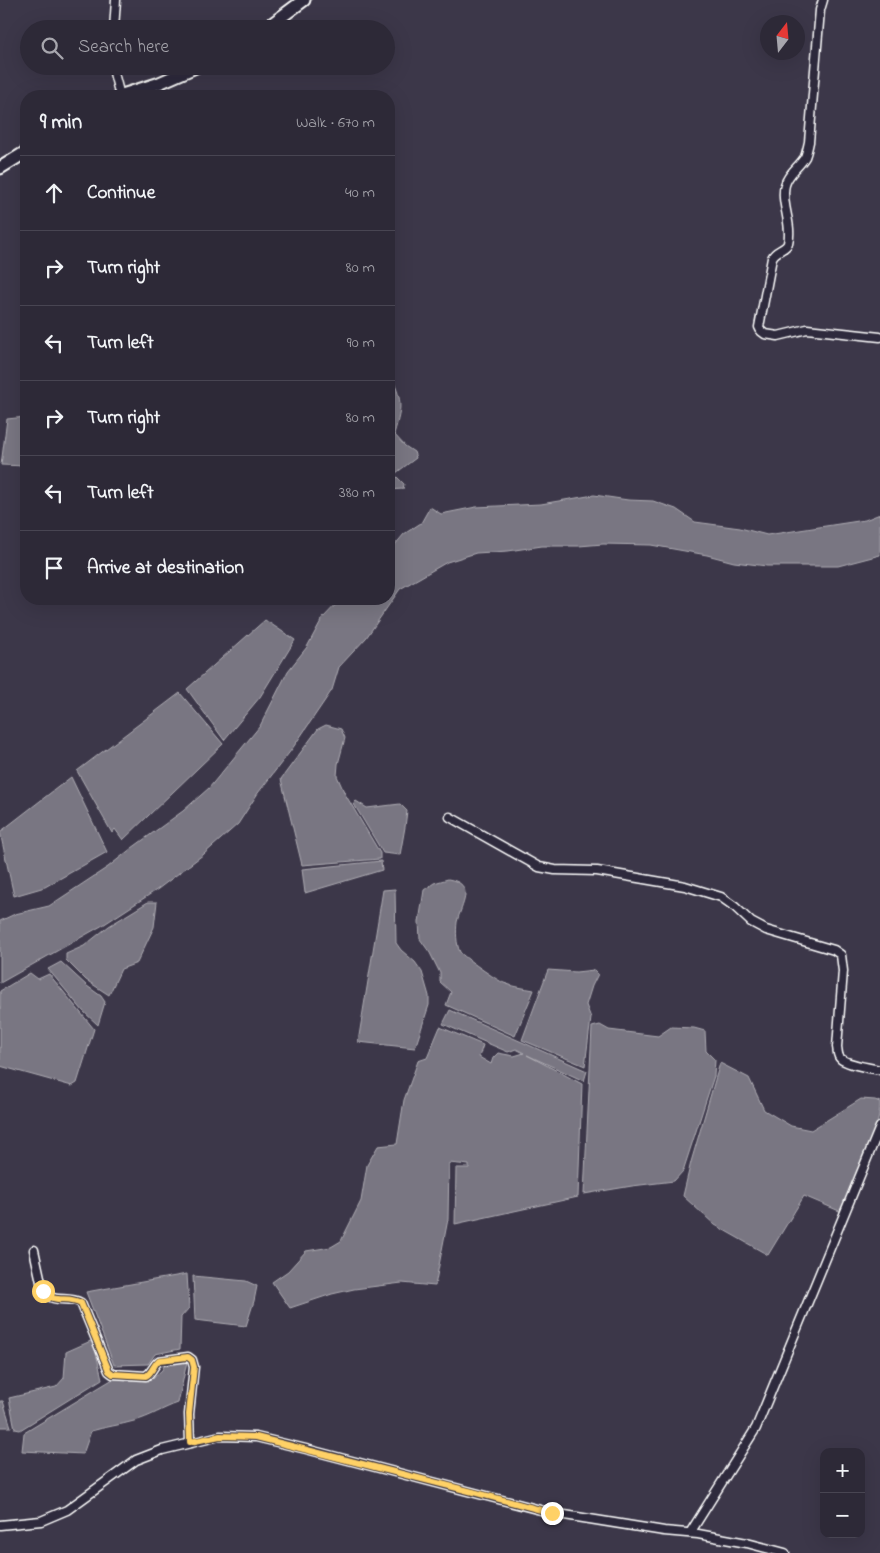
<!DOCTYPE html>
<meta charset="utf-8">
<style>
:root{--surface:#2d2937;--page:#393542;--text:#f1f3f6;--muted:#a7a6ad;--line:#484552}
body{margin:0;font-family:"Indie Flower",sans-serif;background:var(--page);color:var(--text)}
.controls{position:absolute;right:15px;bottom:15px;display:grid;overflow:hidden;border-radius:10px;box-shadow:0 5px 20px #0002}
.controls button{width:45px;height:45px;display:grid;place-items:center;padding:0;border:0;border-bottom:1px solid var(--line);background:var(--surface);color:var(--text);font:25px sans-serif}
.compass{position:absolute;left:760px;top:15px;width:45px;height:45px;border-radius:50%;background:var(--surface);box-shadow:0 5px 20px #0002;rotate:16deg}
.stop{position:absolute;width:15px;height:15px;margin:-11px;border:4px solid #ffd166;border-radius:50%;background:#fff}
.stop.end{background:#ffd166;border-color:#fff;box-shadow:0 1px 5px #0008}
.list{margin:0;padding:0;list-style:none}
h2{display:flex;justify-content:space-between;align-items:center;height:65px;margin:0;padding:0 20px;font-size:21px}
h2 small{font-size:16px;font-weight:400;color:var(--muted)}
.list li{display:grid;grid-template-columns:32px 1fr auto;gap:15px;align-items:center;box-sizing:border-box;height:75px;padding:0 20px;border-top:1px solid var(--line)}
.list b{display:block;font-size:19px;white-space:nowrap}
.list em{font-size:16px;font-style:normal;color:var(--muted)}
.icon{flex:none;width:28px;height:28px;fill:none;stroke:currentColor;stroke-width:2;stroke-linecap:round;stroke-linejoin:round}
.map{position:relative;flex:none;width:880px;height:1553px;overflow:hidden}
.search{position:absolute;background:var(--surface);box-shadow:0 5px 20px #0002;left:20px;top:20px;width:375px;height:55px;display:flex;align-items:center;gap:12px;box-sizing:border-box;padding:0 18px;border-radius:28px;color:var(--muted);font-size:19px}
.panel{position:absolute;background:var(--surface);box-shadow:0 5px 20px #0002;left:20px;top:90px;width:375px;height:515px;border-radius:20px}
.map>svg:first-child{display:block}
</style>
<div class="map">
<svg width="880" height="1553" viewBox="0 0 880 1553">
<rect width="100%" height="100%" fill="#3c3749"/>
<filter id="ink" filterUnits="userSpaceOnUse"><feTurbulence type="fractalNoise" baseFrequency=".02" numOctaves="2"/><feDisplacementMap in="SourceGraphic" scale="10" xChannelSelector="R" yChannelSelector="G"/><feConvolveMatrix kernelMatrix="1 2 1 2 8 2 1 2 1" color-interpolation-filters="sRGB"/></filter>
<g filter="url(#ink)">
<path fill="#797682" stroke="#afadb4" d="M390,373C402,401 403,404 394,434L405,446L414,452L416,458L396,473L389,468Z
M26,417V466L1,465L7,419Z
M389,472L397,477L404,484L403,489L389,490Z
M594,495L628,500L653,501L676,509L695,522L740,528L767,535L865,520L880,514V555L838,566H767L734,562L707,555L651,545L603,544L579,546H542L508,551L476,553L447,562L400,589L366,638L339,667L332,690L292,749L258,793L238,824L204,854L158,889L103,925L0,983V921L15,914L49,906L108,867L132,848L183,811L209,788L260,726L288,671L307,647L322,619L341,599H389V552L404,534L421,523L430,507L441,514L476,507L541,504Z
M265,620L295,640L260,697L224,740L187,689Z
M180,693L223,744L123,840L115,829L112,833L77,771Z
M326,725L341,729L345,738L338,764L337,776L345,794L380,853V859L302,865L281,779L318,729Z
M71,777L107,852L45,887L14,896L0,832Z
M356,801L367,808L400,804L407,811L405,827L400,855L383,853L355,806L354,803Z
M381,861L382,870L305,893L302,869Z
M448,879C477,884 461,905 457,922C456,931 456,944 460,952C462,956 498,981 504,983C514,987 524,988 534,990L515,1036L446,1005L451,992L440,982V973L430,953L420,939L419,922L424,890L434,883Z
M395,889L396,943L401,950L415,962L422,972L429,996V1005L415,1048L358,1042L383,890Z
M148,902H157L154,927L137,963L121,969L109,995L86,980L66,960V954L84,946L109,926Z
M61,962L87,986L101,996L105,1002L98,1025L83,1011L48,969Z
M548,970L576,972L594,970L598,974L592,986L586,1005L591,1018L585,1066L522,1040Z
M30,973L38,979L49,974L94,1029L77,1083L72,1086L0,1066V991Z
M450,1010L587,1071L584,1081L527,1055L582,1084L578,1197L455,1224L456,1168H469V1165L449,1163L448,1219L435,1286L402,1283L354,1289L332,1294L290,1308L272,1282L288,1271L306,1251L331,1247L341,1241L361,1201L367,1165L378,1146L397,1144L404,1100L418,1061L427,1058L440,1027L483,1045L479,1057L491,1064L493,1058L498,1053L514,1056L524,1053L516,1049L508,1052L443,1024Z
M600,1025L609,1030L658,1036L671,1027L694,1028L705,1031L706,1051L715,1060L714,1076L683,1171L674,1181L632,1186L584,1194L592,1027Z
M720,1063L749,1078L764,1110L791,1126L811,1130L861,1099L875,1100L880,1102C880,1135 857,1183 844,1213L804,1196L768,1255L715,1225L683,1196L691,1162Z
M187,1274L189,1308L181,1317L180,1349L155,1354L148,1364L114,1365L86,1292Z
M193,1276L246,1281L257,1286L254,1301L246,1326L195,1320Z
M93,1340L102,1379L20,1430L15,1429L9,1398L56,1387L64,1378L66,1352Z
M188,1357L178,1403C163,1408 150,1417 134,1421C120,1425 105,1427 91,1431L83,1454L22,1451L24,1433L113,1379L153,1378L162,1370L168,1359Z
M0,1401H3L11,1427H0Z"/>
<g fill="none" stroke-linecap="round" stroke-linejoin="round">
<defs>
<path id="street" d="M823,0L820,10L809,142C808,146 807,152 805,157C799,167 788,173 785,185C780,202 793,224 788,243C786,250 775,250 772,258L759,327L761,331L765,334L778,336L807,329L880,337
M114,29L116,0
M114,66V73L120,96
M450,817L539,867L555,870L597,871L685,886L721,897L735,907L751,922L766,930L834,950L841,955L843,971L837,1047C838,1051 837,1056 841,1059C849,1065 870,1068 880,1070
M34,1250L43,1291C55,1305 67,1295 81,1303L109,1371L113,1374L146,1376C153,1372 153,1365 159,1361L188,1357L192,1360L194,1367L189,1414L190,1442
M0,1525L41,1521L67,1510L136,1460L162,1450L220,1436L256,1437L306,1449L552,1513L664,1531L698,1534L747,1543L785,1553
M690,1533L756,1428L880,1127"/>
<path id="secondary" d="M265,29L304,0
M119,96L157,84L198,66
M0,168L26,152"/>
</defs>
<use href="#street" stroke="#fff" stroke-width="11"/>
<use href="#secondary" stroke="#fff" stroke-width="15"/>
<use href="#street" stroke="#2f2a3d" stroke-width="8"/>
<use href="#secondary" stroke="#2f2a3d" stroke-width="11"/>
</g>
</g>
<g fill="none" stroke-linecap="round" stroke-linejoin="round" filter="url(#ink)">
<path stroke="#ffd166" stroke-width="6" d="M43,1291C55,1305 67,1295 81,1303L109,1371L113,1374L146,1376C153,1372 153,1365 159,1360L188,1357L192,1360L194,1367L189,1414L190,1442L220,1436L256,1437L473,1492L552,1513"/>
</g>
</svg>
<div class="controls">
<button>+</button>
<button>−</button>
</div>
<svg class="compass" viewBox="-18 -18 36 36"><path d="M0-13l5 13h-10z" fill="#e53935"/><path d="M0 13l5-13h-10z" fill="#a7a6ad"/></svg>
<div class="stop" style="left:43px;top:1291px"></div>
<div class="stop end" style="left:552px;top:1513px"></div>
<div class="search"><svg class="icon" aria-label="search" viewBox="0 0 24 24"><circle cx="10" cy="10" r="6"/><path d="M15 15l6 6"/></svg>Search here</div>
<section class="panel">
<h2>9 min<small>Walk · 670 m</small></h2>
<ul class="list">
<li><svg class="icon" aria-label="ahead" viewBox="0 0 24 24"><path d="M12 20V5M6 11l6-6 6 6"/></svg><div><b>Continue</b></div><em>40 m</em></li>
<li><svg class="icon" aria-label="right" viewBox="0 0 24 24"><path d="M7 20v-9h11M14 6l5 5-5 5"/></svg><div><b>Turn right</b></div><em>80 m</em></li>
<li><svg class="icon" aria-label="left" viewBox="0 0 24 24"><path d="M17 20v-9H6M10 6l-5 5 5 5"/></svg><div><b>Turn left</b></div><em>90 m</em></li>
<li><svg class="icon" aria-label="right" viewBox="0 0 24 24"><path d="M7 20v-9h11M14 6l5 5-5 5"/></svg><div><b>Turn right</b></div><em>80 m</em></li>
<li><svg class="icon" aria-label="left" viewBox="0 0 24 24"><path d="M17 20v-9H6M10 6l-5 5 5 5"/></svg><div><b>Turn left</b></div><em>380 m</em></li>
<li><svg class="icon" aria-label="arrive" viewBox="0 0 24 24"><path d="M6 21V4h12l-3 4 3 4H6"/></svg><div><b>Arrive at destination</b></div></li>
</ul>
</section>
</div>
